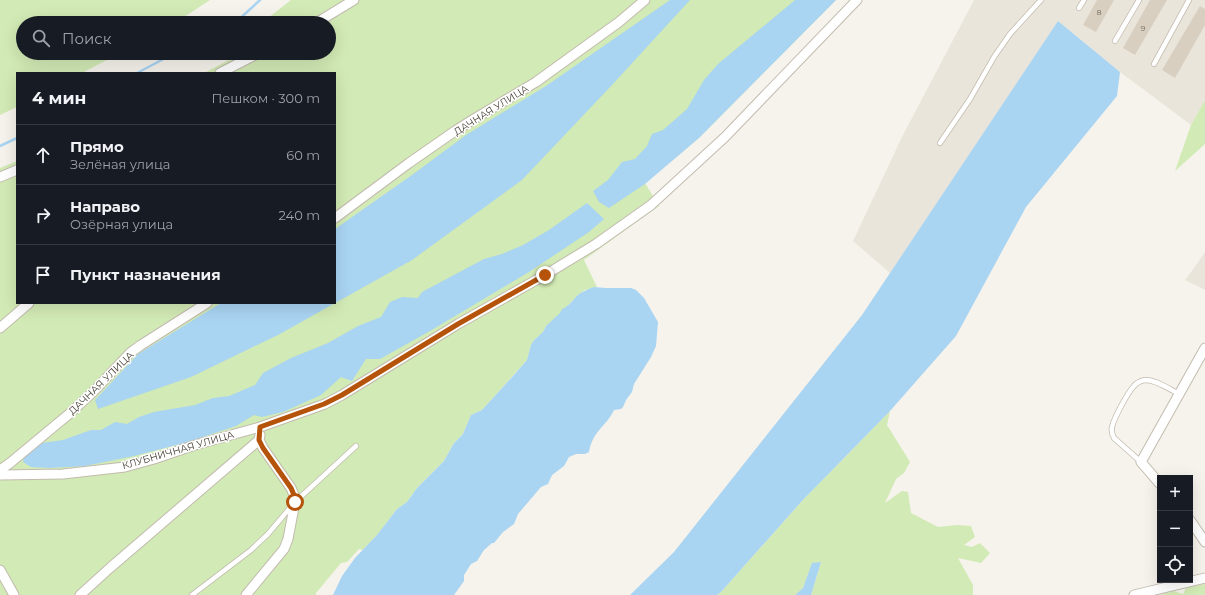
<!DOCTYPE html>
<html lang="ru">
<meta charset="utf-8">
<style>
:root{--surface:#171b24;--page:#20242c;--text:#f1f3f6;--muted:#9ea1a6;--line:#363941}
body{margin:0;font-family:Montserrat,sans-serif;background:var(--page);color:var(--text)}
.controls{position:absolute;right:12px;bottom:12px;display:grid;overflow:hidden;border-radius:0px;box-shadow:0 4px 16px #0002}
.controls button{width:36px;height:36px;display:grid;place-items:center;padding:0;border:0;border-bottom:1px solid var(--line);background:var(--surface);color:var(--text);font:20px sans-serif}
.stop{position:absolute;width:12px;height:12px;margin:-9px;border:3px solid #b45309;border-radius:50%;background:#fff}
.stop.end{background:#b45309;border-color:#fff;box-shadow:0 1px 4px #0008}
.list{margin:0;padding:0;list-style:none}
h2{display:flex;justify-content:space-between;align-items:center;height:52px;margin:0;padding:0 16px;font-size:17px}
h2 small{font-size:13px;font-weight:400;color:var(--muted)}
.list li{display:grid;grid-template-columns:26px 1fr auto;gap:12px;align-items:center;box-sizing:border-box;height:60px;padding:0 16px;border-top:1px solid var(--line)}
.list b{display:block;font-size:15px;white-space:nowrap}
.list p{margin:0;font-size:13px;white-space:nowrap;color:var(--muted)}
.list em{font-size:13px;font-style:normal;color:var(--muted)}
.icon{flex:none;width:22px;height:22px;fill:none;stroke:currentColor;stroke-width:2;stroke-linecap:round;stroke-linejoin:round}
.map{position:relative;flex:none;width:1205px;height:595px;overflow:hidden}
.search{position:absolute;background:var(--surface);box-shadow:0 4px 16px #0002;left:16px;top:16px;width:320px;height:44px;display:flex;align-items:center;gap:10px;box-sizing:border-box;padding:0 14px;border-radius:22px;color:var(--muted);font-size:15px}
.panel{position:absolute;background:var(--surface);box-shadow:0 4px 16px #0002;left:16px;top:72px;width:320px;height:232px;border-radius:0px}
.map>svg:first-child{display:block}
</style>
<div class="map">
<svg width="1205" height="595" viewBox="0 0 1205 595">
<rect width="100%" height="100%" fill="#f6f3ec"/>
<path fill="#eae5da" d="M974,0H1205V100L1191,125L1120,72L1058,21L890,273L853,241L902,137Z
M1205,252V290L1185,280L1189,275Z"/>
<path fill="#d2eab5" d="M0,0H210L175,23H23V53H120L82,73H17V107L0,115Z
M291,0H836L699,138L645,183L659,206L584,260L597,287L585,290L578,295L556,318L546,326L543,332L534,340L531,345L527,360L482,410L471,415L463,434L454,443L444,461L417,488L407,502L397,509L377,535L363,550L359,549L347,562L341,563L316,593V595H0V168L17,161V303H335V73H204L242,53H329V23H265L268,20V18Z
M1205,100V144L1175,171L1191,125Z
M890,411L887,425L910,462L904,473L896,479L885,503L902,491L908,492L911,513L938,527L957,525L971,526L975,537L964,545L972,547L980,543L990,553L981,563L958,558L973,585V595H811L821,562L812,564L803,588L795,595H717L721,592L801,502Z
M1205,584V595H1160L1174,591L1183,594L1186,588Z"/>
<path fill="#a9d4f2" d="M670,0H690L612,85L522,180L412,260L278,335L191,377L98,409L95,400L138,354L221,303H335V229L412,175L466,135L546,86Z
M795,0H836L699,138L645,184L609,208L599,202L593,191L608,180L622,162L635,159L647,146L652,134L663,130L687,109L704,80L718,64Z
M1058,21L1120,72L1117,96L1026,207L956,336L890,411L801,502L721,592L717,595H630L674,552L862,315Z
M587,203L604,219L589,232L529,272L430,331L380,359H366L352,381L341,377L321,395L283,412L262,417L254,415L236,426L188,442L134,456L85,466L49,468L31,467L23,462L24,457L42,443L63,440L91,430H101L115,422L127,424L139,417L154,412L195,405L213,398L229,396L255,385L263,373L291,358L328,343L358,326L381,317L390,302L402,297L418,298L422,292L484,259L502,254L523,245L549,230Z
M594,287L605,288H631L636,290L644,298L658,322L656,346L651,357L634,384L632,392L626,400L623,407L621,409L614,410C606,427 593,430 589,452L585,454H576L569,457L564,466L552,475L548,484L541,487L518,514L514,524L503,532L494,543H492L484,550L477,561L471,564L464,575V581L454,595H333L342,576L355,558L377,535L397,509L407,502L417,488L444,461L454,443L463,434L471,415L482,410L513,376L527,360L531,345L534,340L543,332L546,326L560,313L562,309C570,306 573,299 579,294C584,291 588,289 594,287Z
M821,562L811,595H795L803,588L812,563Z"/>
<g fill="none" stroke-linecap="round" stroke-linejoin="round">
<path stroke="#a9d4f2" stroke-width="2.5" d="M235,23L260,0
M137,73L175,53
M0,146L17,138"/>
</g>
<path fill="#d8cfc1" d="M1097,0H1114L1096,32L1083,25Z
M1150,0H1167L1135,55L1123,48Z
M1200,6L1205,9V25L1175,78L1162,70Z"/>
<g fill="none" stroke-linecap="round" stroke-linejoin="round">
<defs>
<path id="lane" d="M1079,8L1084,0
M1115,41L1139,0
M1154,64L1189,0
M940,143L970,99L994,57L1010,34L1041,0
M1141,462L1114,438C1112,434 1111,431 1112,427C1114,418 1128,392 1134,386C1137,382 1140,381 1145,380C1157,380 1169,389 1179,394
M192,595L251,550L268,534L295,502L356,446"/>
<path id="street" d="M316,23L354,0
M220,73L259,53
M0,177L17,170
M335,218L409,163L455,131L474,119L536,82L619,22L645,0
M0,328L29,303
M0,470L10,463L69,414L93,392L130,353L141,345L207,303
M0,475L63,474L125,467L154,459L195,445L260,427L325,404L342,395L458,324L545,275L596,244L651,205L725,137L857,0
M1160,484L1141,462L1205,348
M1190,520L1205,542
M0,570L14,595
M80,595L111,567L259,440
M246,595L284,549L288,539L295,502L294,495L291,488L263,448L259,440L260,435
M1134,595L1205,578"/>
</defs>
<use href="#lane" stroke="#c2bbae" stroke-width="6"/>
<use href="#street" stroke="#c2bbae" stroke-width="11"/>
<use href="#lane" stroke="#fff" stroke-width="4.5"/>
<use href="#street" stroke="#fff" stroke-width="9"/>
</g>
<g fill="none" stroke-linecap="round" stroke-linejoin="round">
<path stroke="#b45309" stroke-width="5" d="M295,502L294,495L291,488L263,448L259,440L260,427L324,404L342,395L458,324L545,275"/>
</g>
<g text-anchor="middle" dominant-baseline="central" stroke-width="3" stroke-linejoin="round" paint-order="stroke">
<g font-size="8" fill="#6e675b">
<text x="1099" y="12">8</text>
<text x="1143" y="28">9</text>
</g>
<g font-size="10" fill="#4b4439" stroke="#fff">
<text transform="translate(491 110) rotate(-32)">ДАЧНАЯ УЛИЦА</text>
<text transform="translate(101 383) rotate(-44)">ДАЧНАЯ УЛИЦА</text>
<text transform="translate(178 450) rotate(-16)">КЛУБНИЧНАЯ УЛИЦА</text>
</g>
</g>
</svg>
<div class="controls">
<button>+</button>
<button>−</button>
<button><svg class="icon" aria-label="locate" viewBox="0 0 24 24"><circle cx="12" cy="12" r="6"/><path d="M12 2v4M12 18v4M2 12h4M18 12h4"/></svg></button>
</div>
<div class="stop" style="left:295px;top:502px"></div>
<div class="stop end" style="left:545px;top:275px"></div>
<div class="search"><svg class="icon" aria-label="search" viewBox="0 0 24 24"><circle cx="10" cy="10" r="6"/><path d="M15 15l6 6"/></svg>Поиск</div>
<section class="panel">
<h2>4 мин<small>Пешком · 300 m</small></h2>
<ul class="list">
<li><svg class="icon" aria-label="ahead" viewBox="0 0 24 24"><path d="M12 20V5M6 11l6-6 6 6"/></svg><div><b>Прямо</b><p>Зелёная улица</p></div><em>60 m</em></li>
<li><svg class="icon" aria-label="right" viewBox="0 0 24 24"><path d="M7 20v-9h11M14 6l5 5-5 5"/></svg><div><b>Направо</b><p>Озёрная улица</p></div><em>240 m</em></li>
<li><svg class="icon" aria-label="arrive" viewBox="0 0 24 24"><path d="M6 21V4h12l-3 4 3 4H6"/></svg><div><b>Пункт назначения</b></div></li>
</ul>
</section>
</div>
